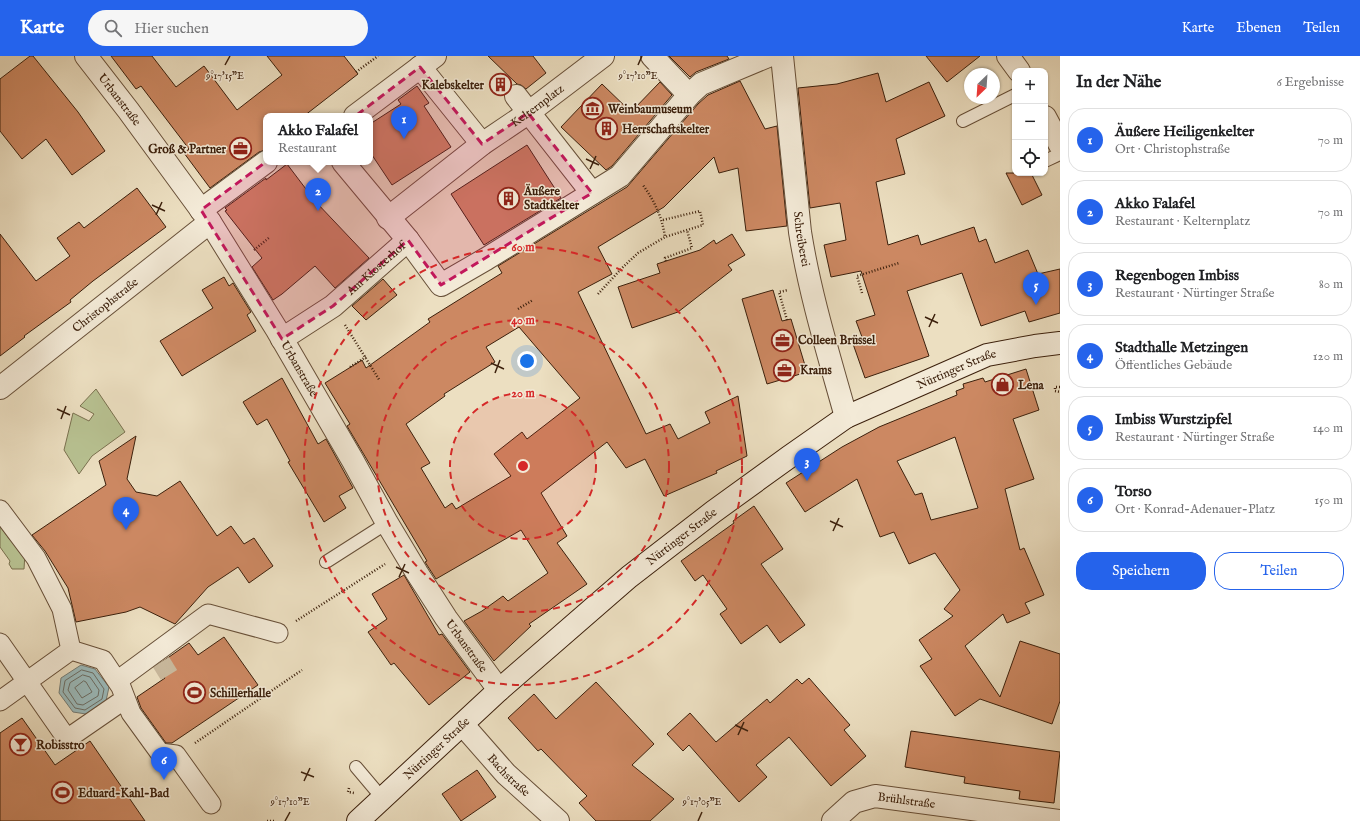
<!DOCTYPE html>
<html lang="de">
<meta charset="utf-8">
<style>
:root{--surface:#fff;--page:#f6f6f6;--text:#202124;--muted:#757577;--line:#e0e0e0;--accent:#2563eb}
body{margin:0;font-family:"IM FELL English",serif;background:var(--page);color:var(--text)}
.controls{position:absolute;right:12px;top:12px;display:grid;overflow:hidden;border-radius:8px;box-shadow:0 1px 3px #0004}
.controls button{width:36px;height:36px;display:grid;place-items:center;padding:0;border:0;border-bottom:1px solid var(--line);background:var(--surface);color:var(--text);font:20px sans-serif}
.compass{position:absolute;left:964px;top:12px;width:36px;height:36px;border-radius:50%;background:var(--surface);box-shadow:0 1px 3px #0004;rotate:205deg}
.you{position:absolute;left:527px;top:305px;width:14px;height:14px;margin:-10px;border:3px solid #fff;border-radius:50%;background:#1a73e8;box-shadow:0 0 0 6px #1a73e833}
.badge{display:grid;place-items:center;width:26px;height:26px;border-radius:50%;background:var(--accent);color:#fff;font-size:13px;font-weight:700}
.pin{position:absolute;translate:-50% -33px;filter:drop-shadow(0 1px 2px #0008)}
.pin::after{content:'';position:absolute;top:21px;width:14px;height:12px;background:inherit;clip-path:polygon(0 0,100% 0,50% 100%)}
.popup{position:absolute;left:263px;top:57px;width:110px;height:52px;box-sizing:border-box;display:grid;place-content:center;border-radius:8px;background:var(--surface);filter:drop-shadow(0 1px 3px #0005);font-size:13px;white-space:nowrap;color:var(--muted)}
.popup b{font-size:15px;color:var(--text)}
.popup::after{content:'';position:absolute;left:50%;top:100%;margin-left:-8px;border:8px solid transparent;border-top-color:var(--surface)}
.list{margin:0;padding:0;list-style:none}
h2{display:flex;justify-content:space-between;align-items:center;height:52px;margin:0;padding:0 16px;font-size:17px}
h2 small{font-size:13px;font-weight:400;color:var(--muted)}
.list li{display:grid;grid-template-columns:26px 1fr auto;gap:12px;align-items:center;box-sizing:border-box;height:64px;margin:0 8px 8px;padding:0 8px;border:1px solid var(--line);border-radius:16px}
.list b{display:block;font-size:15px;white-space:nowrap}
.list p{margin:0;font-size:13px;white-space:nowrap;color:var(--muted)}
.list em{font-size:13px;font-style:normal;color:var(--muted)}
.actions{display:flex;gap:8px;padding:12px 16px}
.actions a{flex:1;padding:9px 0;border:1px solid var(--accent);border-radius:16px;text-align:center;font-size:14px;color:var(--accent)}
.actions .main{background:var(--accent);color:#fff}
.icon{flex:none;width:22px;height:22px;fill:none;stroke:currentColor;stroke-width:2;stroke-linecap:round;stroke-linejoin:round}
.map{position:relative;flex:none;width:1060px;height:765px;overflow:hidden}
header{display:flex;align-items:center;gap:24px;box-sizing:border-box;height:56px;padding:0 20px;background:var(--accent);color:#fff}
header strong{font-size:19px}
nav{display:flex;gap:22px;margin-inline-start:auto;font-size:14px}
.search{width:280px;height:36px;background:var(--page);display:flex;align-items:center;gap:10px;box-sizing:border-box;padding:0 14px;border-radius:22px;color:var(--muted);font-size:15px}
main{display:flex}
aside{flex:1;background:var(--surface)}
.map>svg:first-child{display:block}
</style>
<header>
<strong>Karte</strong>
<div class="search"><svg class="icon" aria-label="search" viewBox="0 0 24 24"><circle cx="10" cy="10" r="6"/><path d="M15 15l6 6"/></svg>Hier suchen</div>
<nav><a>Karte</a><a>Ebenen</a><a>Teilen</a></nav>
</header>
<main>
<div class="map">
<svg width="1060" height="765" viewBox="0 0 1060 765">
<rect width="100%" height="100%" fill="#ecdfc1"/>
<filter id="stains"><feTurbulence type="fractalNoise" baseFrequency=".005" numOctaves="4"/><feColorMatrix values="0 0 0 0 .2 0 0 0 0 .09 0 0 0 0 .02 0 0 0 .5 -.17"/></filter>
<radialGradient id="worn" r=".72"><stop offset=".6" stop-color="#630" stop-opacity="0"/><stop offset="1" stop-color="#630" stop-opacity=".3"/></radialGradient>
<path fill="#b8c292" stroke="#7a714f" d="M96,333L125,376L92,400L79,418L64,394L73,357L89,365L94,358L80,350Z
M0,470L10,484L17,485L25,497L24,513H12L9,508L10,505L0,491Z"/>
<path fill="#9bbabb" stroke="#757c75" d="M81,609L95,613L109,631L106,645L86,658L73,656L59,637L61,622Z"/>
<g fill="none" stroke-linecap="round" stroke-linejoin="round">
<path stroke="#6c6d64" stroke-width="1" d="M82,614L93,617L104,633L102,643L85,654L75,652L63,636L65,625Z
M83,619L90,621L99,634L98,640L83,649L77,648L68,634L70,627Z
M84,625L86,626L92,636L82,642L75,632Z"/>
</g>
<path fill="#cc8862" stroke="#3c200c" fill-rule="evenodd" d="M30,0H33L78,56L105,95L72,119L46,83L22,103L0,75V23Z
M111,0H152L176,31L204,10L237,54L282,19L267,0H344L358,18L304,60H266V94L259,96L210,132L184,97L189,93L141,30L136,33Z
M488,0H533L546,17L526,33L521,29L517,28Z
M669,0H727L729,3L696,16L690,21Z
M926,0H980L947,26Z
M878,17L886,46L929,26L945,60L896,83L905,118L876,126L888,189L918,179L921,189L974,171L979,186L986,183L995,207L1028,194L1038,218L1060,213V257L1029,266L1025,255L981,270L962,217L907,235L929,300L865,322L852,285L862,281L856,265L875,259L861,215L831,221L824,189L846,184L840,147L810,152L798,32L837,28Z
M740,25L765,73L777,70L787,170L746,175L738,112L719,117L714,101L664,151L598,191L612,218L578,236L646,378L670,368L678,383L710,367L705,356L738,340L747,400L716,415L717,417L664,440L645,403L626,412L607,386L541,437L567,480L557,487L587,528L529,568L531,570L494,605L464,565L482,555L503,540L508,545L548,517L521,474L436,523L425,506L427,505L347,370L350,368L325,327L362,304L366,312L430,266L428,263L502,217L498,210L627,131L698,48L708,39ZM519,271L580,342L527,383L522,376L494,398L511,420L456,453L452,447L445,452L421,412L430,407L406,368L445,340L444,338L495,306L486,291Z
M660,26L672,39L612,110L606,114L561,71L602,28L631,56Z
M417,30L429,47L424,50L451,91L392,129L370,96V68L401,48L398,44Z
M527,89L561,142L484,189L451,138Z
M287,108L315,145L369,202L335,232L315,210L282,238L273,244L252,211L262,202L225,155L227,154L225,152L266,122V124Z
M1006,117H1031L1042,139L1022,149Z
M137,132L166,171L93,225L70,244L71,246L24,280L25,281L0,300V178L36,225L70,200L57,182L79,166L84,172Z
M732,178L745,199L728,209L732,214L678,256L632,272L618,231L660,217L657,208L700,194L714,184L716,188Z
M224,221L229,230L233,227L251,256L247,259L256,275L182,320L160,285L213,252L202,234Z
M383,223L397,239L366,264L352,250Z
M773,234L782,265L791,263L807,316L767,328L742,243Z
M1026,313L1039,354L1013,363L1034,423L1005,433L1020,494L1024,492L1044,539L1025,547L1030,557L1007,567L1003,558L965,590L1000,641L1020,585L1060,598V645L1052,668L980,643L955,660L920,610L932,603L919,584L953,560L944,553L960,534L935,497L909,508L894,476L880,481L857,423L805,456L786,427L842,391L879,371L957,339L956,335L964,332L963,328L983,322L985,326ZM955,381L978,452L931,464L922,437L915,439L897,405Z
M282,322L318,388L326,383L353,432L339,440L346,452L324,466L288,406L290,405L267,363L257,369L243,346Z
M136,380L127,423L136,436L157,440L180,425L217,480L231,470L244,488L254,482L273,510L249,527L238,511L208,531L175,568L140,551L126,556L76,566L68,532L45,495L32,479L106,429L99,405Z
M754,450L783,493L761,508L805,569L780,587L767,569L741,588L720,558L727,553L703,519L695,525L681,505L734,467L733,465Z
M404,519L439,579L442,578L470,616L429,649L394,607L391,609L368,576L387,563L372,538Z
M224,581L258,629L172,687H166L141,652L137,641L165,622L156,610L169,601L189,587L198,599Z
M809,622L850,669L844,674L866,700L831,730L789,681L756,709L767,721L739,746L689,689L683,695L667,678L690,657L716,686L767,643L770,647L797,623L802,628Z
M596,626L654,688L632,709L674,743L650,765H596L579,747L587,740L541,693L538,695L508,662L534,638L556,663Z
M22,662L55,709L90,685L145,765H0V677Z
M911,675L1060,696L1054,747L1019,743L1020,735L964,727L965,721L905,711Z
M477,714L496,741L461,765L442,738Z"/>
<g fill="none" stroke-linecap="round" stroke-linejoin="round">
<path stroke="#c9b99d" stroke-width="19" stroke-dasharray="19 10" stroke-linecap="butt" d="M161,606L169,619"/>
<defs>
<path id="service" d="M963,65L1015,39
M1045,105L1060,98
M326,506L387,467
M356,711L383,743"/>
<path id="pedestrian" d="M0,454L36,502L62,553L71,594L103,604L121,631L131,657L160,697L176,699L211,748
M0,587L67,683L125,643
M117,625L208,558L278,577
M0,645L71,594"/>
<g id="minor">
<path id="s1" d="M86,0L128,54L210,166L277,274L353,405L387,467L417,517L446,562L499,634"/>
<path d="M652,0L689,39"/>
<path id="s2" d="M782,0L800,176C810,239 829,300 846,361"/>
<path d="M1008,0L1019,15"/>
<path d="M420,11L482,88"/>
<path d="M516,40L592,137"/>
<path d="M355,60L435,0"/>
<path d="M1045,61L1060,89"/>
<path d="M343,106L408,184L441,229L486,203L620,120L689,39L701,28L768,0"/>
<path d="M201,154L266,106"/>
<path id="s3" d="M388,162L482,88L528,57L603,0"/>
<path id="s4" d="M282,283L333,250L408,184"/>
<path id="s5" d="M0,332L210,166"/>
<path id="s6" d="M463,669L506,718L558,765"/>
<path id="s7" d="M833,765L854,746L875,740L1060,765"/>
</g>
<g id="secondary">
<path id="s8" d="M358,765L499,634L629,521L713,456L789,401L846,361L987,299L1035,290L1060,287"/>
</g>
</defs>
<use href="#service" stroke="#685039" stroke-width="14"/>
<use href="#pedestrian" stroke="#685039" stroke-width="21"/>
<use href="#minor" stroke="#685039" stroke-width="24"/>
<use href="#secondary" stroke="#3c200c" stroke-width="24"/>
<path stroke="#3c200c" stroke-width="2.5" stroke-dasharray="1 2" stroke-linecap="butt" d="M356,16L378,0
M663,164L700,155L703,169L665,181
M254,194L270,181
M666,205L665,202L692,192L687,174
M862,237L857,220L899,207
M598,238L622,212L638,197L665,181C662,161 655,146 643,129
M518,253L533,244
M787,264L779,236L788,234
M345,269L380,325
M350,311L366,301
M1060,331H1055V335L1060,336
M296,565L385,508
M195,687L302,614
M349,732L348,736L354,737
M267,765H274"/>
<use href="#service" stroke="#f3ead7" stroke-width="12"/>
<use href="#pedestrian" stroke="#f3ead7" stroke-width="19"/>
<use href="#minor" stroke="#f3ead7" stroke-width="22"/>
<use href="#secondary" stroke="#f3ead7" stroke-width="22"/>
</g>
<path fill="#c2185b" fill-opacity="0.2" stroke="#c2185b" stroke-width="3" stroke-dasharray="8 5" stroke-linejoin="round" d="M420,11L482,88L528,57L592,137L441,229L408,184L333,250L282,283L201,154L278,97L299,87L325,83Z"/>
<path fill="none" stroke="#3c200c" stroke-width="1.5" d="M225,9L230,0M638,9L642,0M586,103L599,109M590,113L596,100M152,149L165,155M156,159L162,146M925,261L938,267M929,271L935,258M491,307L504,313M495,317L500,304M57,353L70,359M61,363L66,350M830,465L843,471M833,475L839,462M396,511L409,517M399,521L405,508M735,669L748,675M738,679L744,666M301,716L314,721M304,725L310,712M285,765L290,756M698,765L702,756"/>
<circle cx="523" cy="410" r="73" fill="#d62828" fill-opacity=".12"/>
<g fill="none" stroke="#d62828" stroke-width="2" stroke-dasharray="7 5">
<circle cx="523" cy="410" r="73"/>
<circle cx="523" cy="410" r="146"/>
<circle cx="523" cy="410" r="219"/>
</g>
<defs>
<symbol id="building-ring" viewBox="-11 -11 22 22"><circle r="9.5" fill="#f3ead7" stroke="#8f2418" stroke-width="1.5"/><path d="M-4-6H4V6H1V3H-1V6H-4ZM-2.5-4.3h1.7v1.8h-1.7ZM.8-4.3h1.7v1.8H.8ZM-2.5-1h1.7V.8h-1.7ZM.8-1h1.7V.8H.8Z" fill="#8f2418"/></symbol>
<symbol id="museum-ring" viewBox="-11 -11 22 22"><circle r="9.5" fill="#f3ead7" stroke="#8f2418" stroke-width="1.5"/><path d="M0-6L6-3V-2H-6V-3ZM-5-1h2V3h-2ZM-1-1h2V3h-2ZM3-1h2V3H3ZM-6 4H6V6H-6Z" fill="#8f2418"/></symbol>
<symbol id="office-ring" viewBox="-11 -11 22 22"><circle r="9.5" fill="#f3ead7" stroke="#8f2418" stroke-width="1.5"/><path d="M-6-3h4V-5.5h4V-3h4V5H-6ZM-1-4.5V-3h2v-1.5ZM-6 0V1H6V0Z" fill="#8f2418"/></symbol>
<symbol id="shop-ring" viewBox="-11 -11 22 22"><circle r="9.5" fill="#f3ead7" stroke="#8f2418" stroke-width="1.5"/><path d="M-5-2.5h2.3a2.7 3.5 0 0 1 5.4 0H5L5.5 6h-11ZM-1.5-2.5h3a1.5 2.3 0 0 0-3 0Z" fill="#8f2418"/></symbol>
<symbol id="stadium-ring" viewBox="-11 -11 22 22"><circle r="9.5" fill="#f3ead7" stroke="#8f2418" stroke-width="1.5"/><path d="M0-5a6.5 5 0 1 0 0 10a6.5 5 0 1 0 0-10ZM-3.5-1.8h7v3.6h-7Z" fill="#8f2418"/></symbol>
<symbol id="bar-ring" viewBox="-11 -11 22 22"><circle r="9.5" fill="#f3ead7" stroke="#8f2418" stroke-width="1.5"/><path d="M-6-5H6L.8 .8V4.5H3.5V6h-7V4.5H-.8V.8Z" fill="#8f2418"/></symbol>
</defs>
<g fill-rule="evenodd">
<use href="#building-ring" x="488" y="16" width="25" height="25"/>
<use href="#museum-ring" x="580" y="40" width="25" height="25"/>
<use href="#building-ring" x="594" y="60" width="25" height="25"/>
<use href="#office-ring" x="228" y="80" width="25" height="25"/>
<use href="#building-ring" x="496" y="130" width="25" height="25"/>
<use href="#office-ring" x="770" y="272" width="25" height="25"/>
<use href="#office-ring" x="772" y="302" width="25" height="25"/>
<use href="#shop-ring" x="990" y="316" width="25" height="25"/>
<use href="#stadium-ring" x="182" y="624" width="25" height="25"/>
<use href="#bar-ring" x="8" y="676" width="25" height="25"/>
<use href="#stadium-ring" x="50" y="724" width="25" height="25"/>
</g>
<g text-anchor="middle" dominant-baseline="central" stroke-width="3" stroke-linejoin="round" paint-order="stroke">
<g font-size="12" font-weight="bold" fill="#3c200c" stroke="#f3ead7" text-anchor="start">
<text x="484" y="29" text-anchor="end">Kalebskelter</text>
<text x="608" y="53">Weinbaumuseum</text>
<text x="622" y="73">Herrschaftskelter</text>
<text x="226" y="93" text-anchor="end">Groß &amp; Partner</text>
<text x="524" y="135">Äußere<tspan x="524" dy="14">Stadtkelter</tspan></text>
<text x="798" y="284">Colleen Brüssel</text>
<text x="800" y="314">Krams</text>
<text x="1018" y="329">Lena</text>
<text x="210" y="637">Schillerhalle</text>
<text x="36" y="689">Robisstro</text>
<text x="78" y="737">Eduard-Kahl-Bad</text>
</g>
<g font-size="12" fill="#3c200c" stroke="#f3ead7">
<text stroke="none"><textPath href="#s1" startOffset="55">Urbanstraße</textPath></text>
<text stroke="none"><textPath href="#s3" startOffset="187">Kelternplatz</textPath></text>
<text stroke="none"><textPath href="#s2" startOffset="184">Schreiberei</textPath></text>
<text stroke="none"><textPath href="#s4" startOffset="118">Am Klosterhof</textPath></text>
<text stroke="none"><textPath href="#s5" startOffset="134">Christophstraße</textPath></text>
<text stroke="none"><textPath href="#s1" startOffset="379">Urbanstraße</textPath></text>
<text stroke="none"><textPath href="#s8" startOffset="755">Nürtinger Straße</textPath></text>
<text stroke="none"><textPath href="#s8" startOffset="431">Nürtinger Straße</textPath></text>
<text stroke="none"><textPath href="#s1" startOffset="703">Urbanstraße</textPath></text>
<text stroke="none"><textPath href="#s8" startOffset="107">Nürtinger Straße</textPath></text>
<text stroke="none"><textPath href="#s6" startOffset="68">Bachstraße</textPath></text>
<text stroke="none"><textPath href="#s7" startOffset="82">Brühlstraße</textPath></text>
</g>
</g>
<g font-size="10" text-anchor="middle" fill="#3c200c" stroke="#f3ead7" stroke-width="3" stroke-linejoin="round" paint-order="stroke">
<text x="225" y="23">9°17'15"E</text>
<text x="638" y="23">9°17'10"E</text>
<text x="290" y="749">9°17'10"E</text>
<text x="702" y="749">9°17'05"E</text>
</g>
<circle cx="523" cy="410" r="6" fill="#d62828" stroke="#f3ead7" stroke-width="2"/>
<g font-size="12" text-anchor="middle" font-weight="bold" fill="#d62828" stroke="#f3ead7" stroke-width="3" stroke-linejoin="round" paint-order="stroke">
<text x="523" y="195">60 m</text>
<text x="523" y="268">40 m</text>
<text x="523" y="341">20 m</text>
</g>
<rect width="100%" height="100%" filter="url(#stains)"/>
<rect width="100%" height="100%" fill="url(#worn)"/>
</svg>
<div class="controls">
<button>+</button>
<button>−</button>
<button><svg class="icon" aria-label="locate" viewBox="0 0 24 24"><circle cx="12" cy="12" r="6"/><path d="M12 2v4M12 18v4M2 12h4M18 12h4"/></svg></button>
</div>
<svg class="compass" viewBox="-18 -18 36 36"><path d="M0-13l5 13h-10z" fill="#e53935"/><path d="M0 13l5-13h-10z" fill="#757577"/></svg>
<div class="you"></div>
<div class="pin badge" style="left:404px;top:83px">1</div>
<div class="pin badge" style="left:318px;top:155px">2</div>
<div class="popup"><b>Akko Falafel</b>Restaurant</div>
<div class="pin badge" style="left:807px;top:425px">3</div>
<div class="pin badge" style="left:126px;top:474px">4</div>
<div class="pin badge" style="left:1036px;top:249px">5</div>
<div class="pin badge" style="left:164px;top:724px">6</div>
</div>
<aside>
<h2>In der Nähe<small>6 Ergebnisse</small></h2>
<ul class="list">
<li><span class="badge">1</span><div><b>Äußere Heiligenkelter</b><p>Ort · Christophstraße</p></div><em>70 m</em></li>
<li><span class="badge">2</span><div><b>Akko Falafel</b><p>Restaurant · Kelternplatz</p></div><em>70 m</em></li>
<li><span class="badge">3</span><div><b>Regenbogen Imbiss</b><p>Restaurant · Nürtinger Straße</p></div><em>80 m</em></li>
<li><span class="badge">4</span><div><b>Stadthalle Metzingen</b><p>Öffentliches Gebäude</p></div><em>120 m</em></li>
<li><span class="badge">5</span><div><b>Imbiss Wurstzipfel</b><p>Restaurant · Nürtinger Straße</p></div><em>140 m</em></li>
<li><span class="badge">6</span><div><b>Torso</b><p>Ort · Konrad-Adenauer-Platz</p></div><em>150 m</em></li>
</ul>
<div class="actions"><a class="main">Speichern</a><a>Teilen</a></div>
</aside>
</main>
